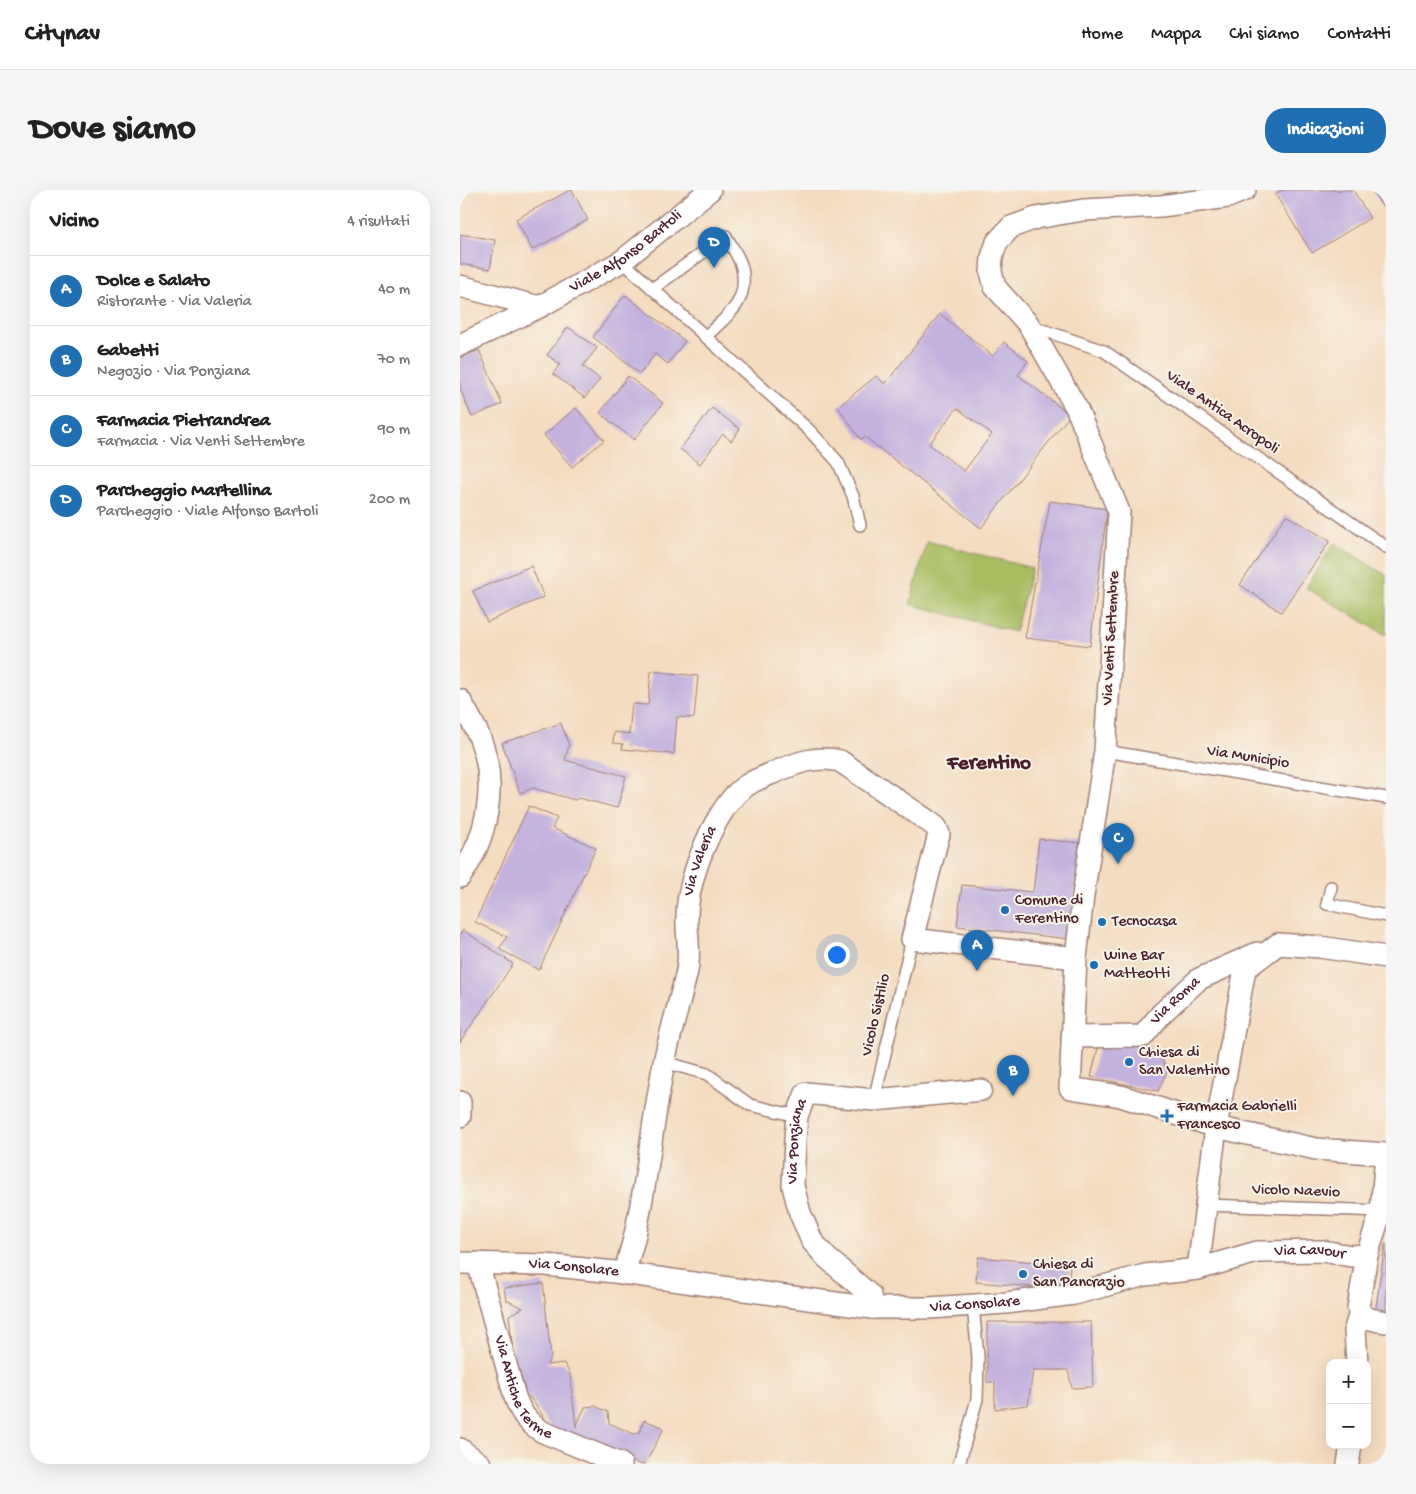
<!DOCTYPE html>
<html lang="it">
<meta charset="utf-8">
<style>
:root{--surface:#fff;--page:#f6f6f6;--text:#222;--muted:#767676;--line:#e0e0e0;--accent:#1f6fb2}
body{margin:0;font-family:"Gochi Hand",sans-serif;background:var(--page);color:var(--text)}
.controls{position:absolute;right:15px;bottom:15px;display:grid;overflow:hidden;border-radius:10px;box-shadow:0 5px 20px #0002}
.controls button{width:45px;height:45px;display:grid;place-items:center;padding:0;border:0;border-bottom:1px solid var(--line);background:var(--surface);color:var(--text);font:25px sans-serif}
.you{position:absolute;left:376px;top:764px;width:18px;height:18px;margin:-12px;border:4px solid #fff;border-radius:50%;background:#1a73e8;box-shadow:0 0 0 8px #1a73e833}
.badge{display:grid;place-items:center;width:32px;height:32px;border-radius:50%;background:var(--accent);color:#fff;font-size:16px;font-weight:700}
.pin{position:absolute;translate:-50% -41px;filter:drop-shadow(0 1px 2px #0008)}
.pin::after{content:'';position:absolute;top:26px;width:18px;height:15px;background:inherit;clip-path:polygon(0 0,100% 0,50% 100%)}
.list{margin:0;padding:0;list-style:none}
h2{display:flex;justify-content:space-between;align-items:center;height:65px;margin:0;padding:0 20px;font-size:21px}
h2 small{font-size:16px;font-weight:400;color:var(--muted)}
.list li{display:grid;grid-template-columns:32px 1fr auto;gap:15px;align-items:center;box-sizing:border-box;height:70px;padding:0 20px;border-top:1px solid var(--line)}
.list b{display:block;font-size:19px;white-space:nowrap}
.list p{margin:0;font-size:16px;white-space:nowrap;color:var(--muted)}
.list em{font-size:16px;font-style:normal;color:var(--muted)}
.map{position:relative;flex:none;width:926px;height:1274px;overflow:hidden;border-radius:20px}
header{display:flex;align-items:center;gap:30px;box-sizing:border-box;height:70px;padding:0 25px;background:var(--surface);border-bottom:1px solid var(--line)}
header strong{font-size:24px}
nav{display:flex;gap:28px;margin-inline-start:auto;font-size:18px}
.intro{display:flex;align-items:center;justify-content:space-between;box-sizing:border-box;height:120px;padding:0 30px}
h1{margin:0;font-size:35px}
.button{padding:12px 22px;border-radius:20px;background:var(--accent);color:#fff;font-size:18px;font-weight:700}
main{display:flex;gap:30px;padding:0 30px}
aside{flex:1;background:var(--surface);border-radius:20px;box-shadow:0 5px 20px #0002}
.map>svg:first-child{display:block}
</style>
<header>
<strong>Citynav</strong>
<nav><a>Home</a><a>Mappa</a><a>Chi siamo</a><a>Contatti</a></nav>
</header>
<div class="intro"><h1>Dove siamo</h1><a class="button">Indicazioni</a></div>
<main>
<aside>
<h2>Vicino<small>4 risultati</small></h2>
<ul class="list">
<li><span class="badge">A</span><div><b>Dolce e Salato</b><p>Ristorante · Via Valeria</p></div><em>40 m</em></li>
<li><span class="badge">B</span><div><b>Gabetti</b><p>Negozio · Via Ponziana</p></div><em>70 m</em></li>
<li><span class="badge">C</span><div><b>Farmacia Pietrandrea</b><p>Farmacia · Via Venti Settembre</p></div><em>90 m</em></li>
<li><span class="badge">D</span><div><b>Parcheggio Martellina</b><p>Parcheggio · Viale Alfonso Bartoli</p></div><em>200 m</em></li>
</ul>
</aside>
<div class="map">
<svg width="926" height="1274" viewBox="0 0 926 1274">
<rect width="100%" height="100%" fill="#f7f3e8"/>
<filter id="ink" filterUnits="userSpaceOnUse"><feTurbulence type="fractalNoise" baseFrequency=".02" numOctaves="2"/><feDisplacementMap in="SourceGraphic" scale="10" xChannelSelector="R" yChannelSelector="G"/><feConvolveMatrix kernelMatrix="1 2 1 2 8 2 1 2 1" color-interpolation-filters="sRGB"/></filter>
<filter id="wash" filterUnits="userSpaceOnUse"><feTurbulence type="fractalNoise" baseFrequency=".0096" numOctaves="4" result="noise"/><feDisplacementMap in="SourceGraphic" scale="20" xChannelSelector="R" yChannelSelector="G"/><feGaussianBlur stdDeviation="1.12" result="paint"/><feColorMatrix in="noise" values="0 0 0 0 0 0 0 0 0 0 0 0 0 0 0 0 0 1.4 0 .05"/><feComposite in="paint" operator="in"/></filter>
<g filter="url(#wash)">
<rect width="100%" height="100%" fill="#f4dcc0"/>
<path fill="#a8bd62" stroke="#796e46" d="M467,351L572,378L555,442L450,414Z
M874,353L926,385V445L846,398Z"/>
<g id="blocks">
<path fill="#c3b2de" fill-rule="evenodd" d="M110,0H112L128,30L72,60L56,29Z
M822,0H893L910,28L852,63L815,4Z
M912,0H926V14L922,16Z
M0,44L35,50L30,79L0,74Z
M165,105L225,151L208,174L195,164L180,184L133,147Z
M480,124L533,166L544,152L568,171L558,185L610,225L521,338L405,247L400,249L378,217L416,186L425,194ZM497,218L532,244L504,281L469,254Z
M108,137L137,158L123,176L140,189L125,208L93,184L100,174L87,165Z
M19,160L42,214L12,227L0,199V168Z
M168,186L203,213L174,250L140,223Z
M116,218L144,250L112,277L84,245Z
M252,218L280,239L271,251L263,244L240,274L220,259Z
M590,311L647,319L630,456L565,448Z
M826,325L870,351L821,422L780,395Z
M71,376L84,407L27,432L13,401Z
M191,481L238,486L234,528L217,527L214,564L162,559L163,554L153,553L154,542L169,544L172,514L188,515Z
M101,533L109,555L105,570L166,586L157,618L119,608L115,610L73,598L60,603L42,553Z
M69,616L97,628L92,638L136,658L79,780L39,759L47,747L15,732Z
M579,649L621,653L609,749L497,736L502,695L573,702Z
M3,740L53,774L0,852V744Z
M685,852V857L700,864L707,881L698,901L631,887L639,854Z
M925,1054H926V1126L915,1124Z
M518,1067L610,1075L608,1100L516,1092Z
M83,1093L91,1167L87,1175L104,1173L110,1184L116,1237L125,1217L135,1216L148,1222L149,1233L174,1244L179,1243L184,1230L202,1237L203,1240L185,1274H179L135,1251L93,1241L70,1207L57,1202L49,1125L63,1118L46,1110L44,1098Z
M527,1132H631L633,1197L612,1198L608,1180H573L568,1215L535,1219V1192H527Z"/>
</g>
</g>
<g filter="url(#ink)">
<use href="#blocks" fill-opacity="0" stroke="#9f7e76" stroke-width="1"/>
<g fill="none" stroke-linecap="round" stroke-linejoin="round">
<defs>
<path id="lane" d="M162,71L350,241L378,272L393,306L400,335
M192,99L266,46C271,56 280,68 282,78C289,113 268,125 245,147
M571,136L644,161L926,357
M645,561L926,608
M871,697L867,714L926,726
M204,872L247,884L290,915L337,926
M414,910L452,749
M745,1015L925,1021
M499,1274L517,1209L518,1167L513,1116"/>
<g id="street">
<path d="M785,0L768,7L701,16L623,20L576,28L551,37L537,52L532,67L531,82L535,97L569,135L617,219L659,322L645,561L623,706L616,768L610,898L661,906L756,937L856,959L926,964"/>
<path d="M0,96L79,117"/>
<path id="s1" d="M0,155L79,117L162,71L250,0"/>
<path d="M0,510C7,523 16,537 21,551C38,597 27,648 0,687"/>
<path id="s2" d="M612,847L683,846L702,823L739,789L797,763"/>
<path d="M0,912V926"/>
<path d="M907,1065L921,1021L926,965"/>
<path id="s3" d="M0,1073L85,1075L155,1082L412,1118H469L546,1113L614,1104L685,1085L738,1079L797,1062L863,1061L891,1066L907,1065L898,1118C903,1130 915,1130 926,1132"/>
<path id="s4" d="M18,1073L55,1207C61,1223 67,1233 83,1242L161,1274"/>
<path d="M738,1079L756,937L785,779L818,754L860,757L926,767"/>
<path id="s5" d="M164,1084C168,1069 173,1055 176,1040C188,985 193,928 204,873C210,842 220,812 227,781C231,761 226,744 227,725C228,688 251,631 276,604C286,593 301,588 315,582C336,573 357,565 380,571L468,631L476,637L479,644L452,749L616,768"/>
<path id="s6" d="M412,1118L410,1105L367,1068L352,1051L340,1023L333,996L335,949L337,926L346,903L414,910L521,900"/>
<path d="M897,1173L895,1139L900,1123"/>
<path d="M0,1259L20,1274"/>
<path d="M888,1274L891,1255"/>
</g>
</defs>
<use href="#lane" stroke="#9f7e76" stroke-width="14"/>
<use href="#street" stroke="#9f7e76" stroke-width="24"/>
<use href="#lane" stroke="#fff" stroke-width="11"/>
<use href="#street" stroke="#fff" stroke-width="21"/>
</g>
</g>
<g fill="#1f6fb2" stroke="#f7f3e8" stroke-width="2">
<circle cx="545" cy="720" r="5"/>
<circle cx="642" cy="732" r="5"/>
<circle cx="634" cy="775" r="5"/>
<circle cx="669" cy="872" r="5"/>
<path d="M704.5 918.5h5v5h5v5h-5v5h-5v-5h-5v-5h5z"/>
<circle cx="563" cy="1084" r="5"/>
</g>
<g text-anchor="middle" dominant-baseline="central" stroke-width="4" stroke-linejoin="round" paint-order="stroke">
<g font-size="16" fill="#4a1f2b" stroke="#f7f3e8">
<text stroke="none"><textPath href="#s1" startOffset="191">Viale Alfonso Bartoli</textPath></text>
<text transform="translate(762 223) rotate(35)">Viale Antica Acropoli</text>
<text transform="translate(652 448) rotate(-87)">Via Venti Settembre</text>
<text transform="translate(788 568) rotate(9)">Via Municipio</text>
<text stroke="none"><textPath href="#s5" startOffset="422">Via Valeria</textPath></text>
<text stroke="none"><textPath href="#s2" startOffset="119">Via Roma</textPath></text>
<text transform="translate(417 825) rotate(-77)">Vicolo Sistilio</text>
<text stroke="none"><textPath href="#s6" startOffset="196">Via Ponziana</textPath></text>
<text transform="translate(836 1002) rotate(2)">Vicolo Naevio</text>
<text stroke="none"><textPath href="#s3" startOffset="859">Via Cavour</textPath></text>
<text stroke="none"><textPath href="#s3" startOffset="114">Via Consolare</textPath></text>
<text stroke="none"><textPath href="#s3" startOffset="518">Via Consolare</textPath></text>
<text stroke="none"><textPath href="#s4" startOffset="135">Via Antiche Terme</textPath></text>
</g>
<g font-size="16" fill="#4a1f2b" stroke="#f7f3e8" text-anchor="start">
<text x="555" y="711">Comune di<tspan x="555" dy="18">Ferentino</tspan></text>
<text x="652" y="732">Tecnocasa</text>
<text x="644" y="766">Wine Bar<tspan x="644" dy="18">Matteotti</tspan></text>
<text x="679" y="863">Chiesa di<tspan x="679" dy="18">San Valentino</tspan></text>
<text x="717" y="917">Farmacia Gabrielli<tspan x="717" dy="18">Francesco</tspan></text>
<text x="573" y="1075">Chiesa di<tspan x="573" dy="18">San Pancrazio</tspan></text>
</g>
<g font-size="21" font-weight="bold" fill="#4a1f2b" stroke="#f7f3e8">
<text x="529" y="574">Ferentino</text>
</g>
</g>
</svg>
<div class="controls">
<button>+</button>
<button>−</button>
</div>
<div class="you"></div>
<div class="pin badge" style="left:517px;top:781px">A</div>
<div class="pin badge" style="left:553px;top:906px">B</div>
<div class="pin badge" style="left:658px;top:674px">C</div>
<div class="pin badge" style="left:254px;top:78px">D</div>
</div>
</main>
